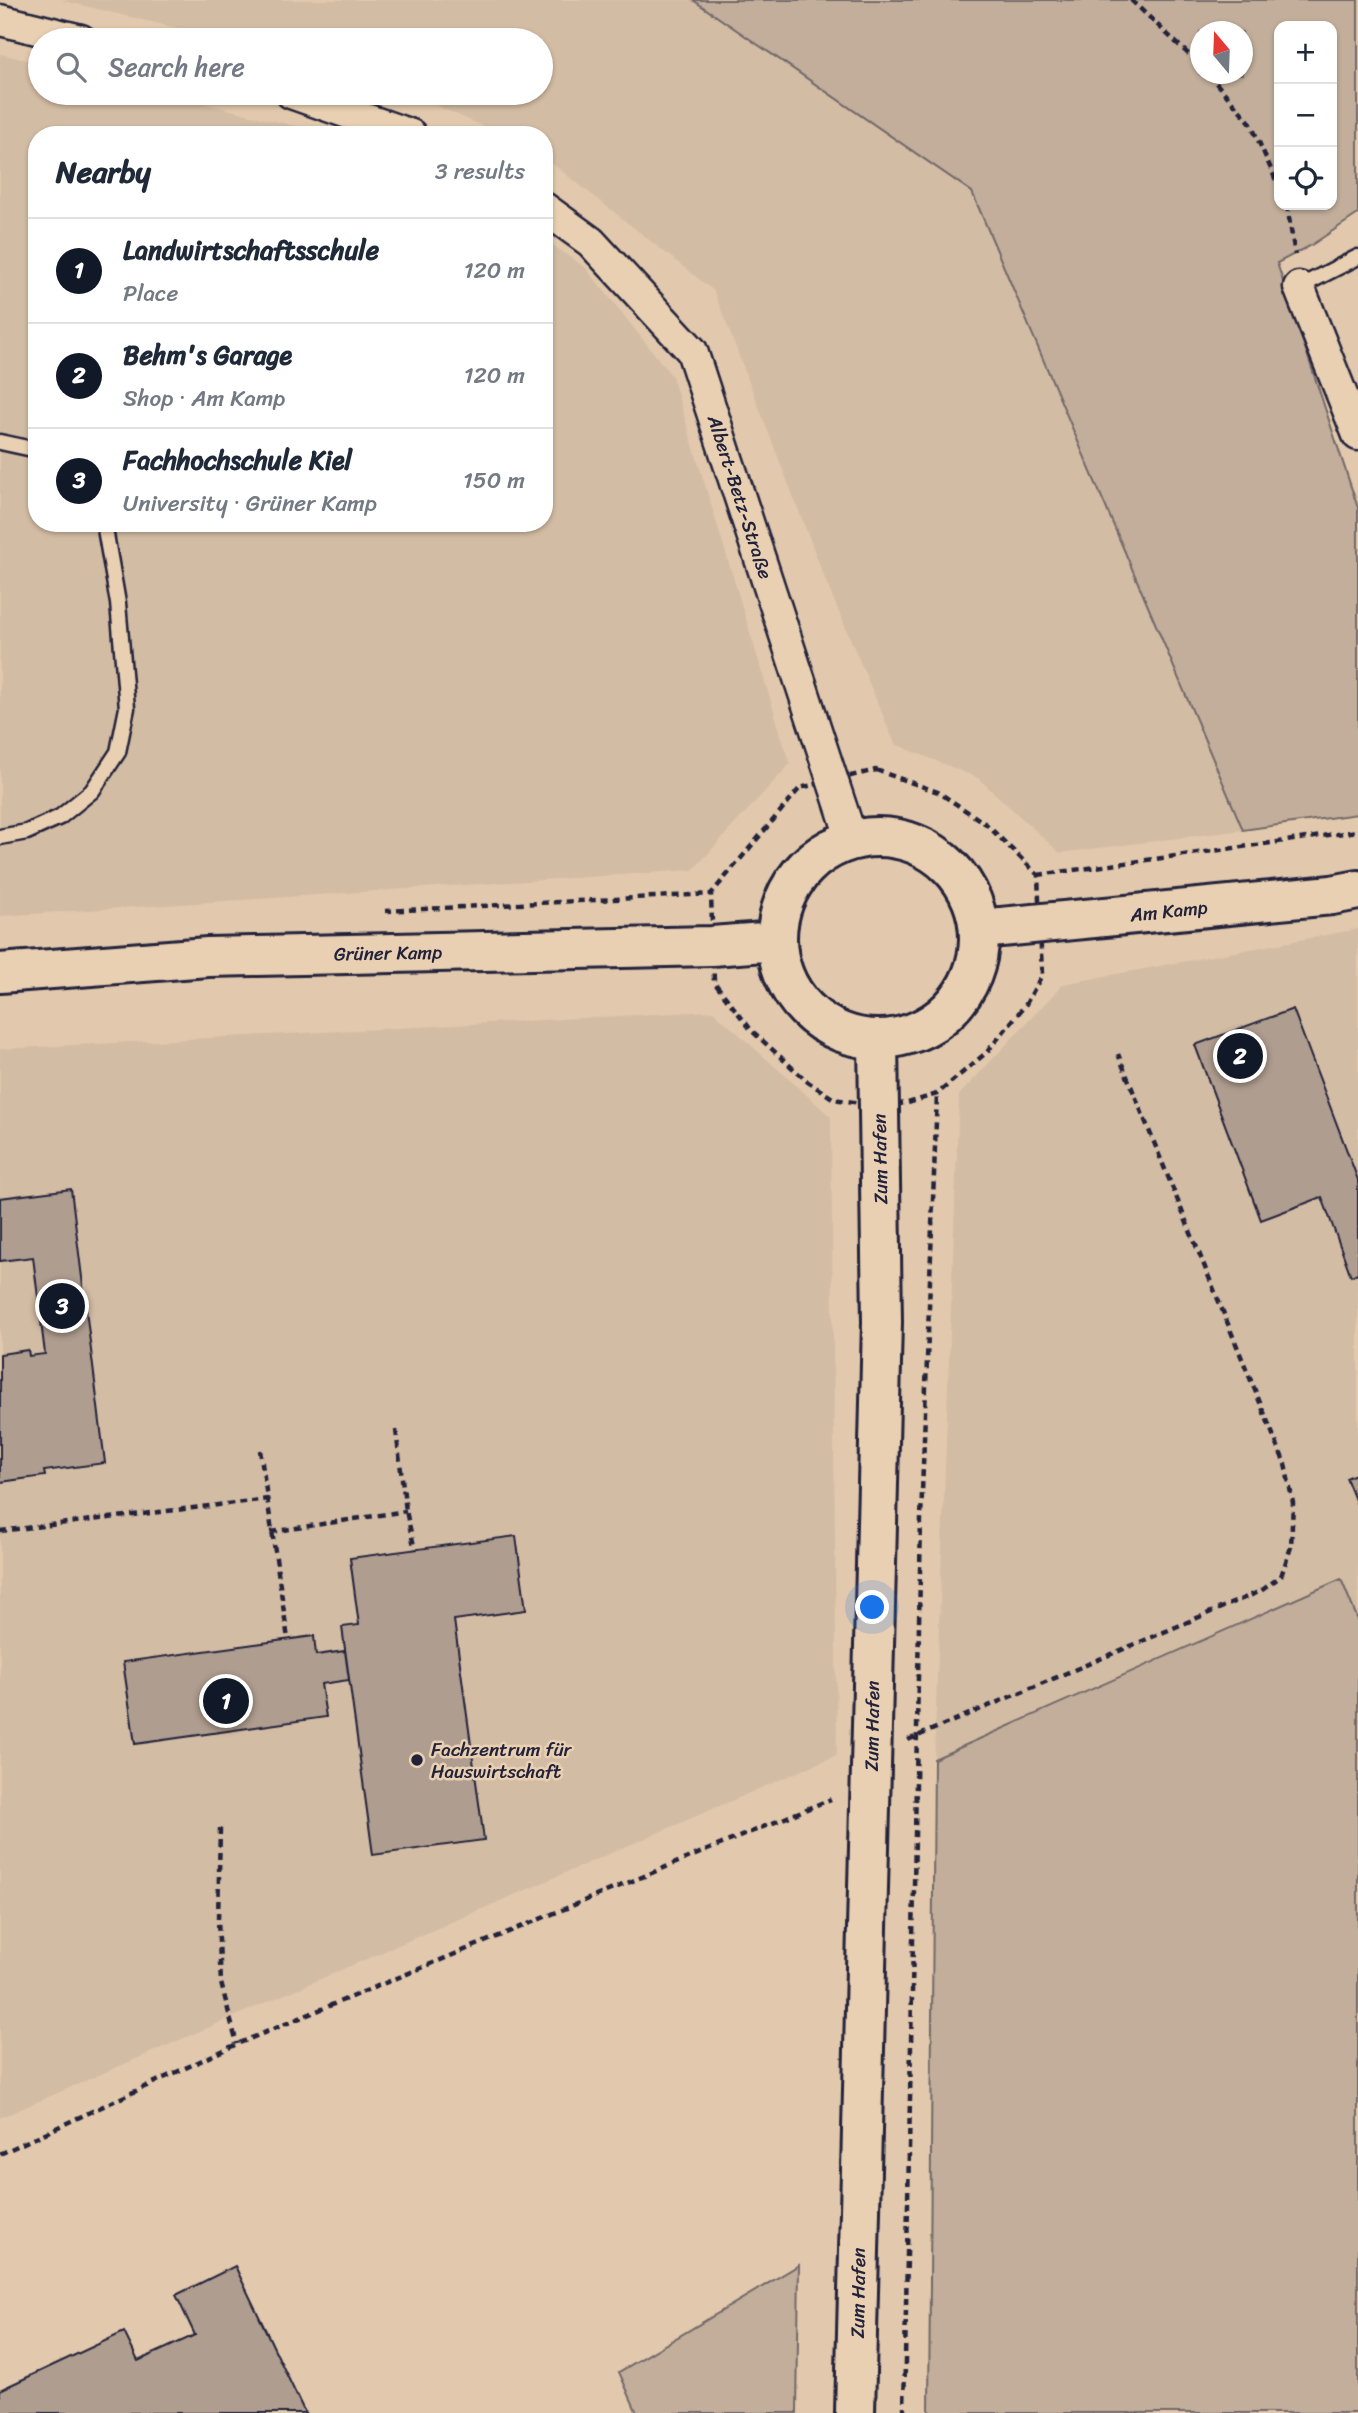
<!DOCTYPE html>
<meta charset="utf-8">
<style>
:root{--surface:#fff;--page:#f2f2f3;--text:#1f2937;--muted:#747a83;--line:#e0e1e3;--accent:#111827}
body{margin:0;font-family:Sriracha,sans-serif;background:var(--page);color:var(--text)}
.controls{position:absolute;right:21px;top:21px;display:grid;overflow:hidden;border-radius:14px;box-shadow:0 2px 5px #0004}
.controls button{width:63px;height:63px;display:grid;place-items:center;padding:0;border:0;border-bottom:2px solid var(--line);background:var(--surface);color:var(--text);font:35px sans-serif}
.compass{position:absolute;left:1190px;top:21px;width:63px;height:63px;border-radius:50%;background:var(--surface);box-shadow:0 2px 5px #0004;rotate:341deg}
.you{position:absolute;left:873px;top:1608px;width:24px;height:24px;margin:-18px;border:5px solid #fff;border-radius:50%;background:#1a73e8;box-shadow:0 0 0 10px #1a73e833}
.badge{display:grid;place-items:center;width:46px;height:46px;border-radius:50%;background:var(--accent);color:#fff;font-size:23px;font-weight:700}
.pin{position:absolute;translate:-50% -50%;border:4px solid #fff;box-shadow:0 2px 7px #0006}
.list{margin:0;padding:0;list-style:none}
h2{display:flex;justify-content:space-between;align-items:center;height:91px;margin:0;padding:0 28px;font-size:30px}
h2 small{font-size:23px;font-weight:400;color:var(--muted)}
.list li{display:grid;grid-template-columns:46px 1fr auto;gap:21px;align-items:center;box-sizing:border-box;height:105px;padding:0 28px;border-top:2px solid var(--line)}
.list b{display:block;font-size:26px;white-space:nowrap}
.list p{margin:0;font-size:23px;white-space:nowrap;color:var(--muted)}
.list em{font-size:23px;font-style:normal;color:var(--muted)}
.icon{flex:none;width:38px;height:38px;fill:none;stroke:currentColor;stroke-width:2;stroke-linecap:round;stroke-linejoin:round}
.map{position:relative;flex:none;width:1358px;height:2413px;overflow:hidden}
.search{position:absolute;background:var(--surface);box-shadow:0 2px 5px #0004;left:28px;top:28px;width:525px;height:77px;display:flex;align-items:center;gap:18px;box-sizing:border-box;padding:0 24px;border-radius:38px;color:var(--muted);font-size:26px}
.panel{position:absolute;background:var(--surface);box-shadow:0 2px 5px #0004;left:28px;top:126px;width:525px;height:406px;border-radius:28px}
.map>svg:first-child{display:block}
</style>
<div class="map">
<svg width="1358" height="2413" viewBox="0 0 1358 2413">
<rect width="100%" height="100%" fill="#e2c9ad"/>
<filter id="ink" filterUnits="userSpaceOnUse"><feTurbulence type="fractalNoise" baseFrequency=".0143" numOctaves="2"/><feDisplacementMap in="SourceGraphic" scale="14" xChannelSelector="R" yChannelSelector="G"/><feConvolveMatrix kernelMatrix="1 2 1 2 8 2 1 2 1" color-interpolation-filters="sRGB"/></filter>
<g filter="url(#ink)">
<path fill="#d3bca4" d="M60,0H693L972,192L1243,830L1060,853L978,778L895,744L827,584L714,291L544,157V135H503L408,93H541V40H226Z
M0,54L40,63V93H162L331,135H37V523H544V239L586,268L672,376L790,764L693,870L0,916Z
M1358,929V1620L1340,1579L934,1759L959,1095L1063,984Z
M713,1011L831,1117L837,1755L0,2118V1049Z"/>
<path fill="#c2ae9a" stroke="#72686a" stroke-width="2" fill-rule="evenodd" d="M693,0H1358V214L1310,246L1277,263L1358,508V814L1243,830L972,192ZM1279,26H1332V205H1279ZM1200,32H1242V74H1200Z
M1341,1579L1358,1620V2413H929L934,1759Z
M799,2265L797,2413H637L619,2372Z"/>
<path fill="#af9d8f" stroke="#22223b" stroke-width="2" d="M1293,1009L1358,1180V1273L1351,1276L1322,1197L1261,1220L1195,1045Z
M71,1189L105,1463L44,1471L45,1476L0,1482V1354L28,1350L29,1356L45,1354L33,1257L0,1261V1198Z
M1358,1473V1507L1346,1478Z
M516,1536L526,1610L454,1620L484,1840L373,1855L342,1627L359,1625L350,1558Z
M314,1636L316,1655L345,1651L349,1680L321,1684L326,1717L135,1744L123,1662Z
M235,2266L305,2413H0V2390L124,2332L138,2361L195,2335L176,2295Z"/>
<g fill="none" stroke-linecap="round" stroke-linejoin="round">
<defs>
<path id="lane" d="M1299,287L1358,257
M0,442L37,450
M0,837L27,832L60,817L92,791L118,752L127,708L118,603L104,523"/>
<path id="street" d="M0,20L81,40
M291,93L411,135
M544,208L591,242L692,351L852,840
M1299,287L1358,435"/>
<path id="secondary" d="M777 938a101 101 0 1 1 202 0a101 101 0 1 1-202 0Z
M980,929L1332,895L1358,890
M0,973L208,957L712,946L777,941
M855,2413L882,1322L878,1040"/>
</defs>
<use href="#lane" stroke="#22223b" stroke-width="19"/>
<use href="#street" stroke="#22223b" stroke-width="35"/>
<use href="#secondary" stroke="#22223b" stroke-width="44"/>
<path stroke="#22223b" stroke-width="4.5" stroke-dasharray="7 5" stroke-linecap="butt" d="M1131,0L1200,65
M1208,74L1250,122L1279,187
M1287,205L1295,255
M876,770L938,792L986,824L1038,875L1042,975L1026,1004L987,1052L937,1094L908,1103L879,1106L834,1099L808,1082L752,1031L714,982L711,894L800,788Z
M1038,875L1358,831
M385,911L711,894
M396,1430L406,1511L415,1550
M260,1450L288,1639
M0,1531L268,1499
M271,1532L406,1511
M908,1740L1261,1591L1281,1576L1291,1547L1293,1503L1285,1464L1118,1054
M220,1828L218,1920L221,1983L237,2044
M0,2154L237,2044L831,1799
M904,2413L921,1519L937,1094"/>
<use href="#lane" stroke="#ead0b2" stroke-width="14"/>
<use href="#street" stroke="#ead0b2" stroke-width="30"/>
<use href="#secondary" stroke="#ead0b2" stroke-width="38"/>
</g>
</g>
<circle fill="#22223b" stroke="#ead0b2" stroke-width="2.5" cx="417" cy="1760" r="7"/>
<g text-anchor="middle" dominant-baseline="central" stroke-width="5" stroke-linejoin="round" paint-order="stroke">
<g font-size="19" fill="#22223b" stroke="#ead0b2">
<text transform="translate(740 497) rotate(72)">Albert-Betz-Straße</text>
<text transform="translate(1169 911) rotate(-6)">Am Kamp</text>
<text transform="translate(388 953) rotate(-1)">Grüner Kamp</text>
<text transform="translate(880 1159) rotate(-91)">Zum Hafen</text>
<text transform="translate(872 1726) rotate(-89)">Zum Hafen</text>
<text transform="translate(858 2293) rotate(-89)">Zum Hafen</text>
</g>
<g font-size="19" fill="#22223b" stroke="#ead0b2" text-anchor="start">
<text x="431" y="1749">Fachzentrum für<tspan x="431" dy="22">Hauswirtschaft</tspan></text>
</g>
</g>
</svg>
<div class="controls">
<button>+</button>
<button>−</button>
<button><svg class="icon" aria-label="locate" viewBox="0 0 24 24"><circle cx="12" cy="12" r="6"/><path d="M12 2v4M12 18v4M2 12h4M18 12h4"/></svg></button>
</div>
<svg class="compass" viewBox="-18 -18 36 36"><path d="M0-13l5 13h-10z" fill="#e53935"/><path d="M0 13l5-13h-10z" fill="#747a83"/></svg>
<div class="you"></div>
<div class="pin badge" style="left:226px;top:1701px">1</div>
<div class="pin badge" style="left:1240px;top:1056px">2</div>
<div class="pin badge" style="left:62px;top:1306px">3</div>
<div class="search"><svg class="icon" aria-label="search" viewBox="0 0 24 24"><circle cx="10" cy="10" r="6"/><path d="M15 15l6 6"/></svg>Search here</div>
<section class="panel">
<h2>Nearby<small>3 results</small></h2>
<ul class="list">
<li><span class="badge">1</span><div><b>Landwirtschaftsschule</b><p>Place</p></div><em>120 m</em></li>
<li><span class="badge">2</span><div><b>Behm's Garage</b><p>Shop · Am Kamp</p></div><em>120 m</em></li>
<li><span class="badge">3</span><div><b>Fachhochschule Kiel</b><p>University · Grüner Kamp</p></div><em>150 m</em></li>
</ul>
</section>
</div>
